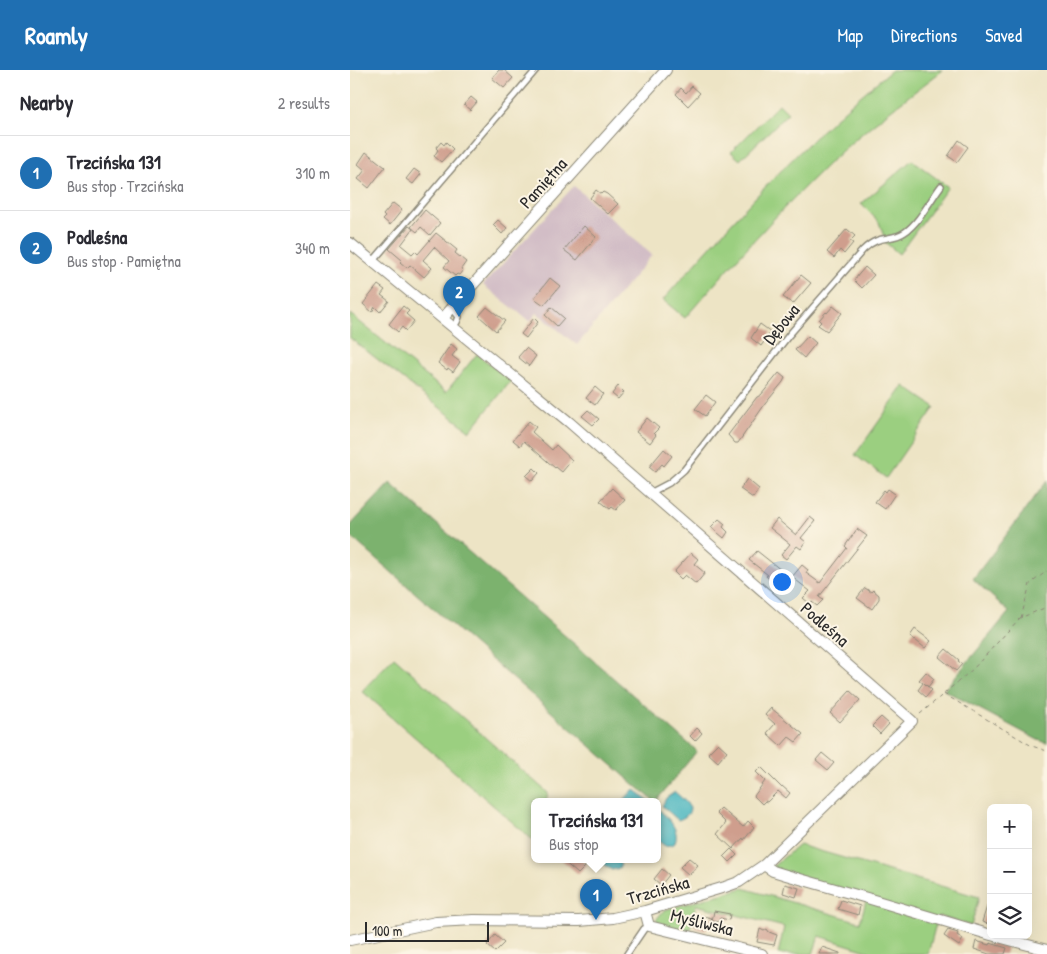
<!DOCTYPE html>
<meta charset="utf-8">
<style>
:root{--surface:#fff;--page:#f2f2f3;--text:#2b2b33;--muted:#7c7c81;--line:#e1e1e2;--accent:#1f6fb2}
body{margin:0;font-family:"Patrick Hand",sans-serif;background:var(--page);color:var(--text)}
.controls{position:absolute;right:15px;bottom:15px;display:grid;overflow:hidden;border-radius:8px;box-shadow:0 5px 20px #0002}
.controls button{width:45px;height:45px;display:grid;place-items:center;padding:0;border:0;border-bottom:1px solid var(--line);background:var(--surface);color:var(--text);font:25px sans-serif}
.scale{position:absolute;left:15px;bottom:12px;width:124px;box-sizing:border-box;padding-left:5px;border:2px solid #2b2b2b;border-top:0;font-size:14px;line-height:18px;white-space:nowrap;color:#2b2b2b;-webkit-text-stroke:4px #fcf5e5;paint-order:stroke}
.you{position:absolute;left:431px;top:511px;width:18px;height:18px;margin:-12px;border:4px solid #fff;border-radius:50%;background:#1a73e8;box-shadow:0 0 0 8px #1a73e833}
.badge{display:grid;place-items:center;width:32px;height:32px;border-radius:50%;background:var(--accent);color:#fff;font-size:16px;font-weight:700}
.pin{position:absolute;translate:-50% -41px;filter:drop-shadow(0 1px 2px #0008)}
.pin::after{content:'';position:absolute;top:26px;width:18px;height:15px;background:inherit;clip-path:polygon(0 0,100% 0,50% 100%)}
.popup{position:absolute;left:181px;top:728px;width:130px;height:65px;box-sizing:border-box;display:grid;place-content:center;border-radius:8px;background:var(--surface);filter:drop-shadow(0 1px 4px #0005);font-size:16px;white-space:nowrap;color:var(--muted)}
.popup b{font-size:19px;color:var(--text)}
.popup::after{content:'';position:absolute;left:50%;top:100%;margin-left:-10px;border:10px solid transparent;border-top-color:var(--surface)}
.list{margin:0;padding:0;list-style:none}
h2{display:flex;justify-content:space-between;align-items:center;height:65px;margin:0;padding:0 20px;font-size:21px}
h2 small{font-size:16px;font-weight:400;color:var(--muted)}
.list li{display:grid;grid-template-columns:32px 1fr auto;gap:15px;align-items:center;box-sizing:border-box;height:75px;padding:0 20px;border-top:1px solid var(--line)}
.list b{display:block;font-size:19px;white-space:nowrap}
.list p{margin:0;font-size:16px;white-space:nowrap;color:var(--muted)}
.list em{font-size:16px;font-style:normal;color:var(--muted)}
.icon{flex:none;width:28px;height:28px;fill:none;stroke:currentColor;stroke-width:2;stroke-linecap:round;stroke-linejoin:round}
.map{position:relative;flex:none;width:697px;height:884px;overflow:hidden}
header{display:flex;align-items:center;gap:30px;box-sizing:border-box;height:70px;padding:0 25px;background:var(--accent);color:#fff}
header strong{font-size:24px}
nav{display:flex;gap:28px;margin-inline-start:auto;font-size:18px}
main{display:flex}
aside{flex:1;background:var(--surface)}
.map>svg:first-child{display:block}
</style>
<header>
<strong>Roamly</strong>
<nav><a>Map</a><a>Directions</a><a>Saved</a></nav>
</header>
<main>
<aside>
<h2>Nearby<small>2 results</small></h2>
<ul class="list">
<li><span class="badge">1</span><div><b>Trzcińska 131</b><p>Bus stop · Trzcińska</p></div><em>310 m</em></li>
<li><span class="badge">2</span><div><b>Podleśna</b><p>Bus stop · Pamiętna</p></div><em>340 m</em></li>
</ul>
</aside>
<div class="map">
<svg width="697" height="884" viewBox="0 0 697 884">
<rect width="100%" height="100%" fill="#fcf5e5"/>
<filter id="ink" filterUnits="userSpaceOnUse"><feTurbulence type="fractalNoise" baseFrequency=".02" numOctaves="2"/><feDisplacementMap in="SourceGraphic" scale="10" xChannelSelector="R" yChannelSelector="G"/><feConvolveMatrix kernelMatrix="1 2 1 2 8 2 1 2 1" color-interpolation-filters="sRGB"/></filter>
<filter id="wash" filterUnits="userSpaceOnUse"><feTurbulence type="fractalNoise" baseFrequency=".0096" numOctaves="4" result="noise"/><feDisplacementMap in="SourceGraphic" scale="20" xChannelSelector="R" yChannelSelector="G"/><feGaussianBlur stdDeviation="1.12" result="paint"/><feColorMatrix in="noise" values="0 0 0 0 0 0 0 0 0 0 0 0 0 0 0 0 0 1.4 0 .05"/><feComposite in="paint" operator="in"/></filter>
<g filter="url(#wash)">
<rect width="100%" height="100%" fill="#ede4c5"/>
<path fill="#d2bdc6" d="M224,116L302,185L227,275L187,243L180,251L133,215Z"/>
<path fill="#9bcf80" stroke="#637d56" d="M542,0H593C554,30 513,60 478,94C427,143 381,195 335,248L313,230C384,149 457,67 542,0Z
M429,34L438,43L390,90L381,82Z
M562,90L598,117L549,184L536,173L529,152L511,134Z
M0,244L96,322L127,284L161,311L120,361L0,268Z
M554,316L585,337L536,408L505,385Z
M44,587L198,723L196,731H185V772L12,621Z
M449,775L629,827L621,856L588,846L578,884H526L469,866L463,884H428L434,857L346,835L339,862L312,856L306,850L314,840L393,818L510,852L516,831L416,802Z"/>
<path fill="#7cb26e" stroke="#546e4c" d="M697,411V673L688,670L594,620L659,542L623,509Z
M40,413L347,681L306,731H304L278,709L0,466V456Z"/>
<path fill="#46b5bf" stroke="#387075" d="M284,719L299,731H273Z
M325,722L336,732L340,738C340,745 334,748 328,750L312,736L316,728Z
M307,738C317,747 332,760 324,774L315,776L307,770Z
M245,789H266L271,795L269,798L262,800Z"/>
<g id="blocks">
<path fill="#cf9e8d" d="M149,0H154L163,8L154,18L142,8Z
M342,16L350,23L338,36L326,24L331,18L336,23Z
M121,27L127,32L120,40L114,35Z
M609,70L618,77L607,92L598,86Z
M91,72L94,75L96,72L103,79L91,92L84,86L88,80L86,78Z
M16,82L35,97L19,118L8,109L15,100L8,94Z
M64,99L71,104L63,114L56,109Z
M246,120L251,124L253,122L257,124L268,134L258,144L240,128Z
M43,133L52,140L40,155L33,149L35,147L33,145Z
M75,140L90,153L80,165L71,157L67,162L61,157Z
M148,150L157,158L152,164L143,155Z
M59,156L63,159L51,175L62,184L65,181L68,184L86,163L107,180L105,183L116,192L111,199L113,200L109,205L107,204L105,206L94,197L99,191L84,177L73,190L82,198L74,207L60,195L57,198L50,192L52,190L39,179Z
M234,156L246,167L227,190L214,180Z
M497,159L505,166L500,171L503,173L494,184L490,180L484,188L477,182Z
M515,197L524,205L512,218L504,210Z
M451,205L461,213L443,234L433,227Z
M200,208L210,216L194,235L184,228Z
M28,215L35,220L31,225L39,231L30,242L25,237L22,242L13,234Z
M53,236L59,241L56,244L64,251L56,261L52,257L48,262L39,254Z
M483,236L492,243L477,261L468,255L471,252L469,250L476,242L477,243Z
M137,237L155,251L146,261L129,246Z
M201,237L214,248L207,256L195,245Z
M184,248L188,252L176,268L171,264Z
M410,254L421,262L411,276L401,268Z
M458,266L466,273L454,288L445,280Z
M101,274L107,279L102,286L110,292L103,302L98,298L97,300L88,293Z
M176,278L186,286L179,296L168,287Z
M429,303L435,308L433,312L415,334L388,373H385L378,365L407,327L411,325Z
M268,316L274,322L268,329L262,324Z
M245,317L253,324L245,335L236,328Z
M356,325L365,332L355,346L345,339Z
M238,340L249,349L243,355L232,346Z
M297,348L309,358L304,363L306,365L300,373L286,362Z
M179,351L186,357L182,362L202,380L206,375L222,390L212,402L206,397L205,398L174,371L170,376L163,370Z
M314,379L322,386L314,396L312,394L305,402L299,397Z
M184,398L189,403L182,411L176,406Z
M397,409L409,419L403,428L390,419Z
M262,418L275,430L266,440L262,437L260,439L250,431Z
M538,419L545,424L535,439L525,432L534,420L536,422Z
M460,447L465,451L451,468L456,472L451,479L447,476L436,489L431,485L440,474L420,458L427,449L446,465Z
M369,449L375,454L373,457L378,462L374,468L361,457Z
M507,459L517,466L469,527L473,530L467,536L462,532L460,534L453,528L460,521L442,507L452,495L458,500L456,503L470,513L497,478L495,476Z
M407,481L436,504L427,515L416,506L418,505L399,490Z
M341,483L348,489L344,494L355,503L346,514L335,505L331,509L324,502Z
M515,518L521,522L523,520L529,525V529L522,539L507,528Z
M565,559L581,571L575,578L560,566Z
M596,579L609,590L608,591L612,594L606,601L589,587Z
M576,602L584,609L578,617L574,613L582,620L576,627L568,620L573,613L569,610Z
M500,621L510,630L490,652L480,643Z
M421,638L453,664L446,672L439,667L431,676L417,663L425,654L415,645Z
M531,647L539,654L530,664L522,656Z
M347,658L352,663L345,671L340,666Z
M368,673L377,681L368,692L358,683Z
M472,683L484,693L478,700L466,690Z
M411,697L431,717L432,716L440,723L436,728L428,721L417,732L415,731L412,734L404,726L415,711L406,702Z
M371,738L393,757L398,751L404,757L394,770L393,768L383,779L367,764L376,753L366,743Z
M381,779L387,785L380,792L374,786Z
M339,788L348,795L339,805L330,797Z
M211,789H230L237,795L228,804Z
M312,799L319,805L311,815L304,809Z
M435,814L449,818L446,827L433,823Z
M491,830L510,836L508,845L488,839Z
M639,830H641V855L632,852Z
M364,841L380,844L379,850L370,848L369,852L362,851Z
M348,845L362,848L359,856H357L356,860L345,857Z
M410,859L414,861L417,859L419,862L427,865L424,875L407,872Z
M598,860L608,863L607,865L613,869L609,876L594,866Z
M145,865L154,873L145,882L137,875Z
M626,871L639,875L640,873L657,878L655,884H639L624,879Z
M472,877L490,883V884H469Z"/>
</g>
</g>
<g filter="url(#ink)">
<use href="#blocks" fill-opacity="0" stroke="#8c8878" stroke-width="1"/>
<g fill="none" stroke-linecap="round" stroke-linejoin="round">
<defs>
<path id="lane" d="M23,191L186,0
M102,238L109,247L107,252L104,257
M300,423L319,413L334,400L439,265L513,180C530,163 541,172 555,162C569,153 581,129 591,116
M277,884L294,859L299,856"/>
<path id="street" d="M0,173L219,352L562,651L414,795L389,812L375,817L295,841L263,848L229,851L124,850L86,852L0,870
M93,248L316,0
M414,795L423,801L436,805L517,828L641,865
M295,841L299,856L412,884
M641,865L697,880"/>
</defs>
<use href="#lane" stroke="#8c8878" stroke-width="8"/>
<use href="#street" stroke="#8c8878" stroke-width="12"/>
<path stroke="#8c8878" stroke-width="1" stroke-dasharray="4 4" stroke-linecap="butt" d="M671,548L680,514L697,501
M594,624L682,676L697,681
M570,644L623,599L670,548L697,537"/>
<use href="#lane" stroke="#fff" stroke-width="5"/>
<use href="#street" stroke="#fff" stroke-width="10"/>
</g>
</g>
<g text-anchor="middle" dominant-baseline="central" stroke-width="4" stroke-linejoin="round" paint-order="stroke">
<g font-size="18" fill="#2b2b2b" stroke="#fcf5e5">
<text transform="translate(193 113) rotate(-48)">Pamiętna</text>
<text transform="translate(431 254) rotate(-51)">Dębowa</text>
<text transform="translate(475 554) rotate(41)">Podleśna</text>
<text transform="translate(308 820) rotate(-16)">Trzcińska</text>
<text transform="translate(352 852) rotate(14)">Myśliwska</text>
</g>
</g>
</svg>
<div class="controls">
<button>+</button>
<button>−</button>
<button><svg class="icon" aria-label="layers" viewBox="0 0 24 24"><path d="M12 4l9 5-9 5-9-5zM3 14l9 5 9-5"/></svg></button>
</div>
<div class="scale">100 m</div>
<div class="you"></div>
<div class="pin badge" style="left:246px;top:850px">1</div>
<div class="popup"><b>Trzcińska 131</b>Bus stop</div>
<div class="pin badge" style="left:109px;top:247px">2</div>
</div>
</main>
